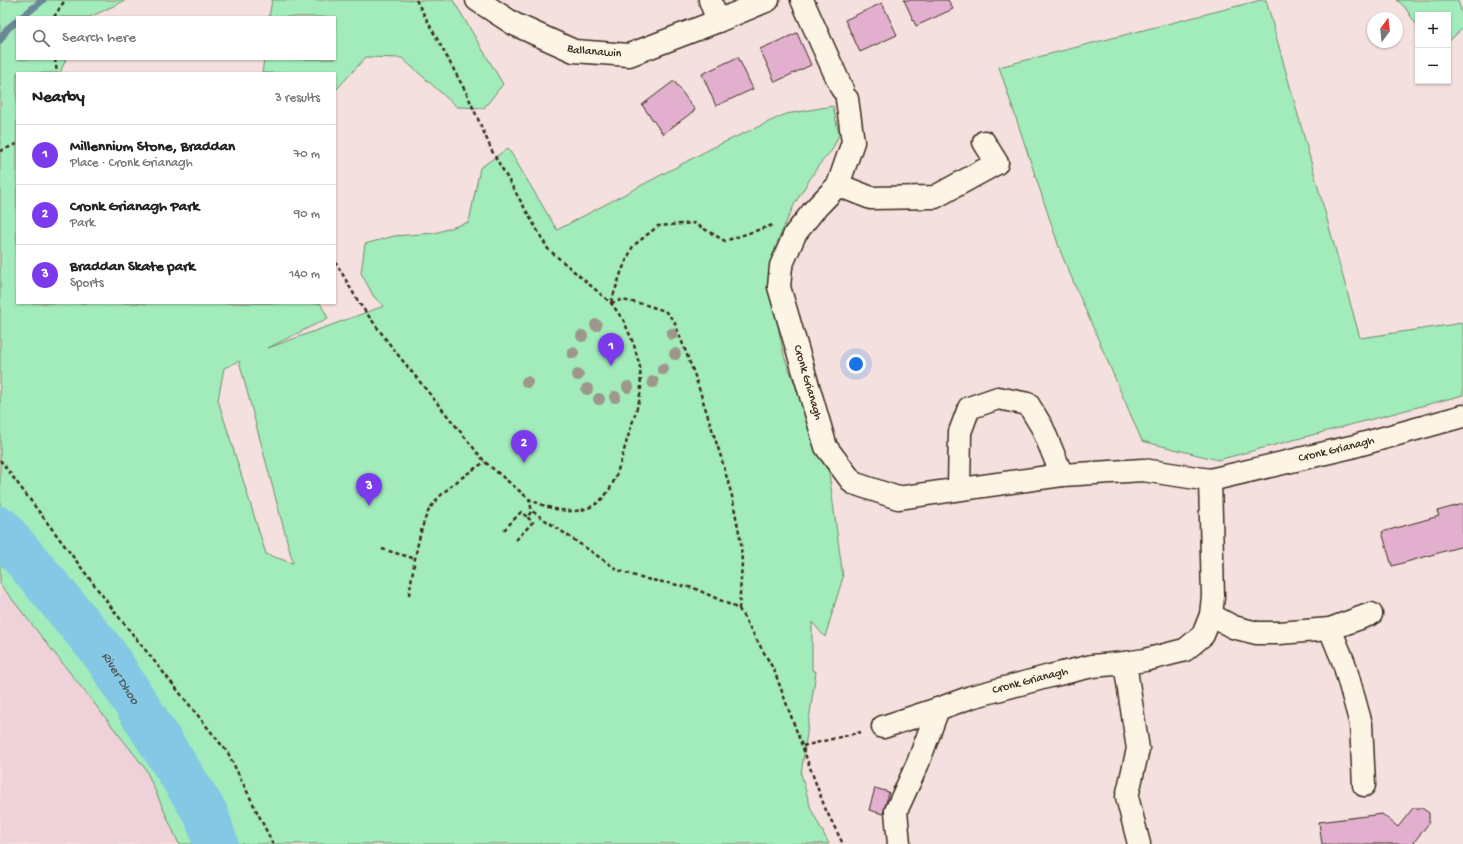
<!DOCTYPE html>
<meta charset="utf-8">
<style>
:root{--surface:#fff;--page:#f2f2f2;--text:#222;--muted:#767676;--line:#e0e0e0;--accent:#7c3aed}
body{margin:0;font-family:"Gochi Hand",sans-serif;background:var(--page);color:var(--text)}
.controls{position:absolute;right:12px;top:12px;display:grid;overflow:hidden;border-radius:0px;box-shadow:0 1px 3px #0004}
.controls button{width:36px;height:36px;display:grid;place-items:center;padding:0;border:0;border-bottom:1px solid var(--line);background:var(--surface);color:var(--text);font:20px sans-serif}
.compass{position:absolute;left:1367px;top:12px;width:36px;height:36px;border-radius:50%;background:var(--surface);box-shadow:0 1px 3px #0004;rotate:15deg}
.you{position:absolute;left:856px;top:364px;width:14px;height:14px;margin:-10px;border:3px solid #fff;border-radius:50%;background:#1a73e8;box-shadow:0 0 0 6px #1a73e833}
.badge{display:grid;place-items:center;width:26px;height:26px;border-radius:50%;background:var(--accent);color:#fff;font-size:13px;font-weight:700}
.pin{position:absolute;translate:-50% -33px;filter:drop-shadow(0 1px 2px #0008)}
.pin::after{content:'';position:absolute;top:21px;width:14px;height:12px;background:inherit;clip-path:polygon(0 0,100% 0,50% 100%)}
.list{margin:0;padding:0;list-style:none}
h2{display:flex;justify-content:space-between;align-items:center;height:52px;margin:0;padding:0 16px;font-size:17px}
h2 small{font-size:13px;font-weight:400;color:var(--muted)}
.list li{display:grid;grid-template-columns:26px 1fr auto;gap:12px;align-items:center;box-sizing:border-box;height:60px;padding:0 16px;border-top:1px solid var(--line)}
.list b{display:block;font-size:15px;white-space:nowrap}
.list p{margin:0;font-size:13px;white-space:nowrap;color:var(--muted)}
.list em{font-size:13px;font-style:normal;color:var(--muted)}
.icon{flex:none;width:22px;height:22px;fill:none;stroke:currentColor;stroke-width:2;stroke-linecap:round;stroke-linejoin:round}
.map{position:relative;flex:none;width:1463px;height:844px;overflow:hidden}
.search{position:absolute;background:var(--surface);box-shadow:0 1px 3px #0004;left:16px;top:16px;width:320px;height:44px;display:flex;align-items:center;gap:10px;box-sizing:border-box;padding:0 14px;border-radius:0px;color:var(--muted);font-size:15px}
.panel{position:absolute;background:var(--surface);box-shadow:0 1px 3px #0004;left:16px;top:72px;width:320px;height:232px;border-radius:0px}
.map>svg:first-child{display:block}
</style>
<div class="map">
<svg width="1463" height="844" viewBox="0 0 1463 844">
<rect width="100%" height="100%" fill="#f4e0de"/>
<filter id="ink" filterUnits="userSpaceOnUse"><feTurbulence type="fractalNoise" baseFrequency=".025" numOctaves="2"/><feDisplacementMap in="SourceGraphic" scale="8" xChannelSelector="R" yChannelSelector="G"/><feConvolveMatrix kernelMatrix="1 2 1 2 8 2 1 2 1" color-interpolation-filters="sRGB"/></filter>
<g filter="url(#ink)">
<path fill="#efd2d9" d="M0,584L145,768L179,844H0Z"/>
<path fill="#a2ebba" stroke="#6e8a6c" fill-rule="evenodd" d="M0,0H126L90,17H17V59H66L60,73H17V303H320L328,318L268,348L384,306L374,297L361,273L365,244L394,236L435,233L469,222L480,168L508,148L557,230L714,147L786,114L833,106L839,135L832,150L818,166L795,203L778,240L769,281L784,356L829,473L843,577L825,637L812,622V670L816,672L801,774L811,809L829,844H179L145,768L0,584ZM239,361L293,563H292L266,554L218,400L224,368Z
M272,0H453L503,84L484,108L457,107L402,58L366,57L335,91V73H262L264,59H335V17H269Z
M1261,0H1266L1360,338L1463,323V395L1218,460L1142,441L1061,253L999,67Z
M1397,0H1458L1463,18V28L1448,42V15H1418V27L1404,6Z"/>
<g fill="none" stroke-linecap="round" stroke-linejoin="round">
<path stroke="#678995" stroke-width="7" d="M22,17L43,0
M0,40L7,29L17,21"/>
<path stroke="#84c8e5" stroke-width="45" id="s1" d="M0,529L104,653L206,814L216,844"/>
</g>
<path fill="#e2b0ce" stroke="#3b2a1e" d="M904,0H948L953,9L916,26Z
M882,3L897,35L860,52L845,20Z
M797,33L811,65L775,82L760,49Z
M738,57L753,89L716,106L702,74Z
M674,81L695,110L663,134L642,105Z
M1463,504V547V546L1392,566L1382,532L1439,516L1437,511Z
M875,788L889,792L883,814L869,810Z
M1413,808H1422L1429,813V823L1414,842L1417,844H1322L1319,822L1382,814L1398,827Z"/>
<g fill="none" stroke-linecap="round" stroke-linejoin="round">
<defs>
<g id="minor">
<path id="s2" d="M477,0L514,24L574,51L629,55L718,21L768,0"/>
<path d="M710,0L718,21"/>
<path d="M802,0L842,89"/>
<path id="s3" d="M847,99L853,142L838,185L814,210L795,234L781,266L779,287L826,447L853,483L898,498L1062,475L1143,470L1210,480L1351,447L1463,416"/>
<path d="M838,185L871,198L935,197L997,163L984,142"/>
<path d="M959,488L960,432L969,408L998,398L1028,404L1042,427L1062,475"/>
<path d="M1211,615L1233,627L1257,633H1279L1330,629L1371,614"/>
<path d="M1330,629L1344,663L1361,724L1364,785"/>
<path d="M883,727L938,709"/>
<path id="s4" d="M899,844L896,811L918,763L938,709L971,697L1050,676L1092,666L1125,663"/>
<path d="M1139,844L1127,797L1138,749L1125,663L1145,660L1185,650L1203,635L1211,615L1213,596L1210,480"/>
</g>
</defs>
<use href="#minor" stroke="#3b2a1e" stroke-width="25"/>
<path stroke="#3b2a1e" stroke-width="2.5" stroke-dasharray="4 3" stroke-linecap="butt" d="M416,0L467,94L492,151L548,249L611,303L624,321L634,345L640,367L641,388L639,401C634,418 628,436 623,454C619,467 615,482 607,493C587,520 555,512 529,499
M54,17L65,0
M55,59L57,73
M0,151L17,144
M335,261L359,303L394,350L485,462L529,499L532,511L618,570L641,578L694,588L739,609L774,670L825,808L843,844
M611,302L622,270L633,246L658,226L694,223L725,241L773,225
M611,303L621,300L643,304L665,311L674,321L695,376L721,457L732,496L741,543L742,563L739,609
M0,460L114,611L228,753L273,844
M504,530L521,512L527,517
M516,540L533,522L527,517L532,511
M382,549L416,559
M409,595C413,571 418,531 429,510C440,492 467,473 485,462
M803,746L861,732"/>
<use href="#minor" stroke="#fcf5e5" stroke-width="22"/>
</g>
<g fill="#9d968a">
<circle cx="596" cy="325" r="6"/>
<circle cx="672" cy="334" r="6"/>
<circle cx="582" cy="336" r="6"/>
<circle cx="573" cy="353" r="6"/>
<circle cx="675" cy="354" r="6"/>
<circle cx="663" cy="369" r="6"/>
<circle cx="578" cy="375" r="6"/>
<circle cx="527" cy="382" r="6"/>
<circle cx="653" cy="382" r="6"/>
<circle cx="628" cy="387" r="6"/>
<circle cx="587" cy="389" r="6"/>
<circle cx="615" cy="397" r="6"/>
<circle cx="599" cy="399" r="6"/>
</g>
</g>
<g text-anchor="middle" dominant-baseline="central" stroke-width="3" stroke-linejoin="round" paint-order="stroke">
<g font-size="12" fill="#3b2a1e" stroke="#fcf5e5">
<text stroke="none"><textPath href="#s2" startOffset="130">Ballanawin</textPath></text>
<text stroke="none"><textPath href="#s3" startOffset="310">Cronk Grianagh</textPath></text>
<text stroke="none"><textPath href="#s3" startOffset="914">Cronk Grianagh</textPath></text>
<text stroke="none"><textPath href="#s4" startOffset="240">Cronk Grianagh</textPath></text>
</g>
<g font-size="13" font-style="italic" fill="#51595a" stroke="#fcf5e5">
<text stroke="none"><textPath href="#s1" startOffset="192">River Dhoo</textPath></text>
</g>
</g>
</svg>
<div class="controls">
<button>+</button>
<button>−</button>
</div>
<svg class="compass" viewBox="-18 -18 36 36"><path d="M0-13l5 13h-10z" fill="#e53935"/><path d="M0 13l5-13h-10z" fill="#767676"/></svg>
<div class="you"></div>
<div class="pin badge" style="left:611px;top:366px">1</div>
<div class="pin badge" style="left:524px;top:463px">2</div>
<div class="pin badge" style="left:369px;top:506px">3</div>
<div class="search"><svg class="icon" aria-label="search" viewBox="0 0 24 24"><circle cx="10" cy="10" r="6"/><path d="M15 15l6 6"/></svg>Search here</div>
<section class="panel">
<h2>Nearby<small>3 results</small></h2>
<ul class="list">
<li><span class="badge">1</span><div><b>Millennium Stone, Braddan</b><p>Place · Cronk Grianagh</p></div><em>70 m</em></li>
<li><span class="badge">2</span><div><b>Cronk Grianagh Park</b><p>Park</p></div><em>90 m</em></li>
<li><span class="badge">3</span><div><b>Braddan Skate park</b><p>Sports</p></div><em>140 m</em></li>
</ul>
</section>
</div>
